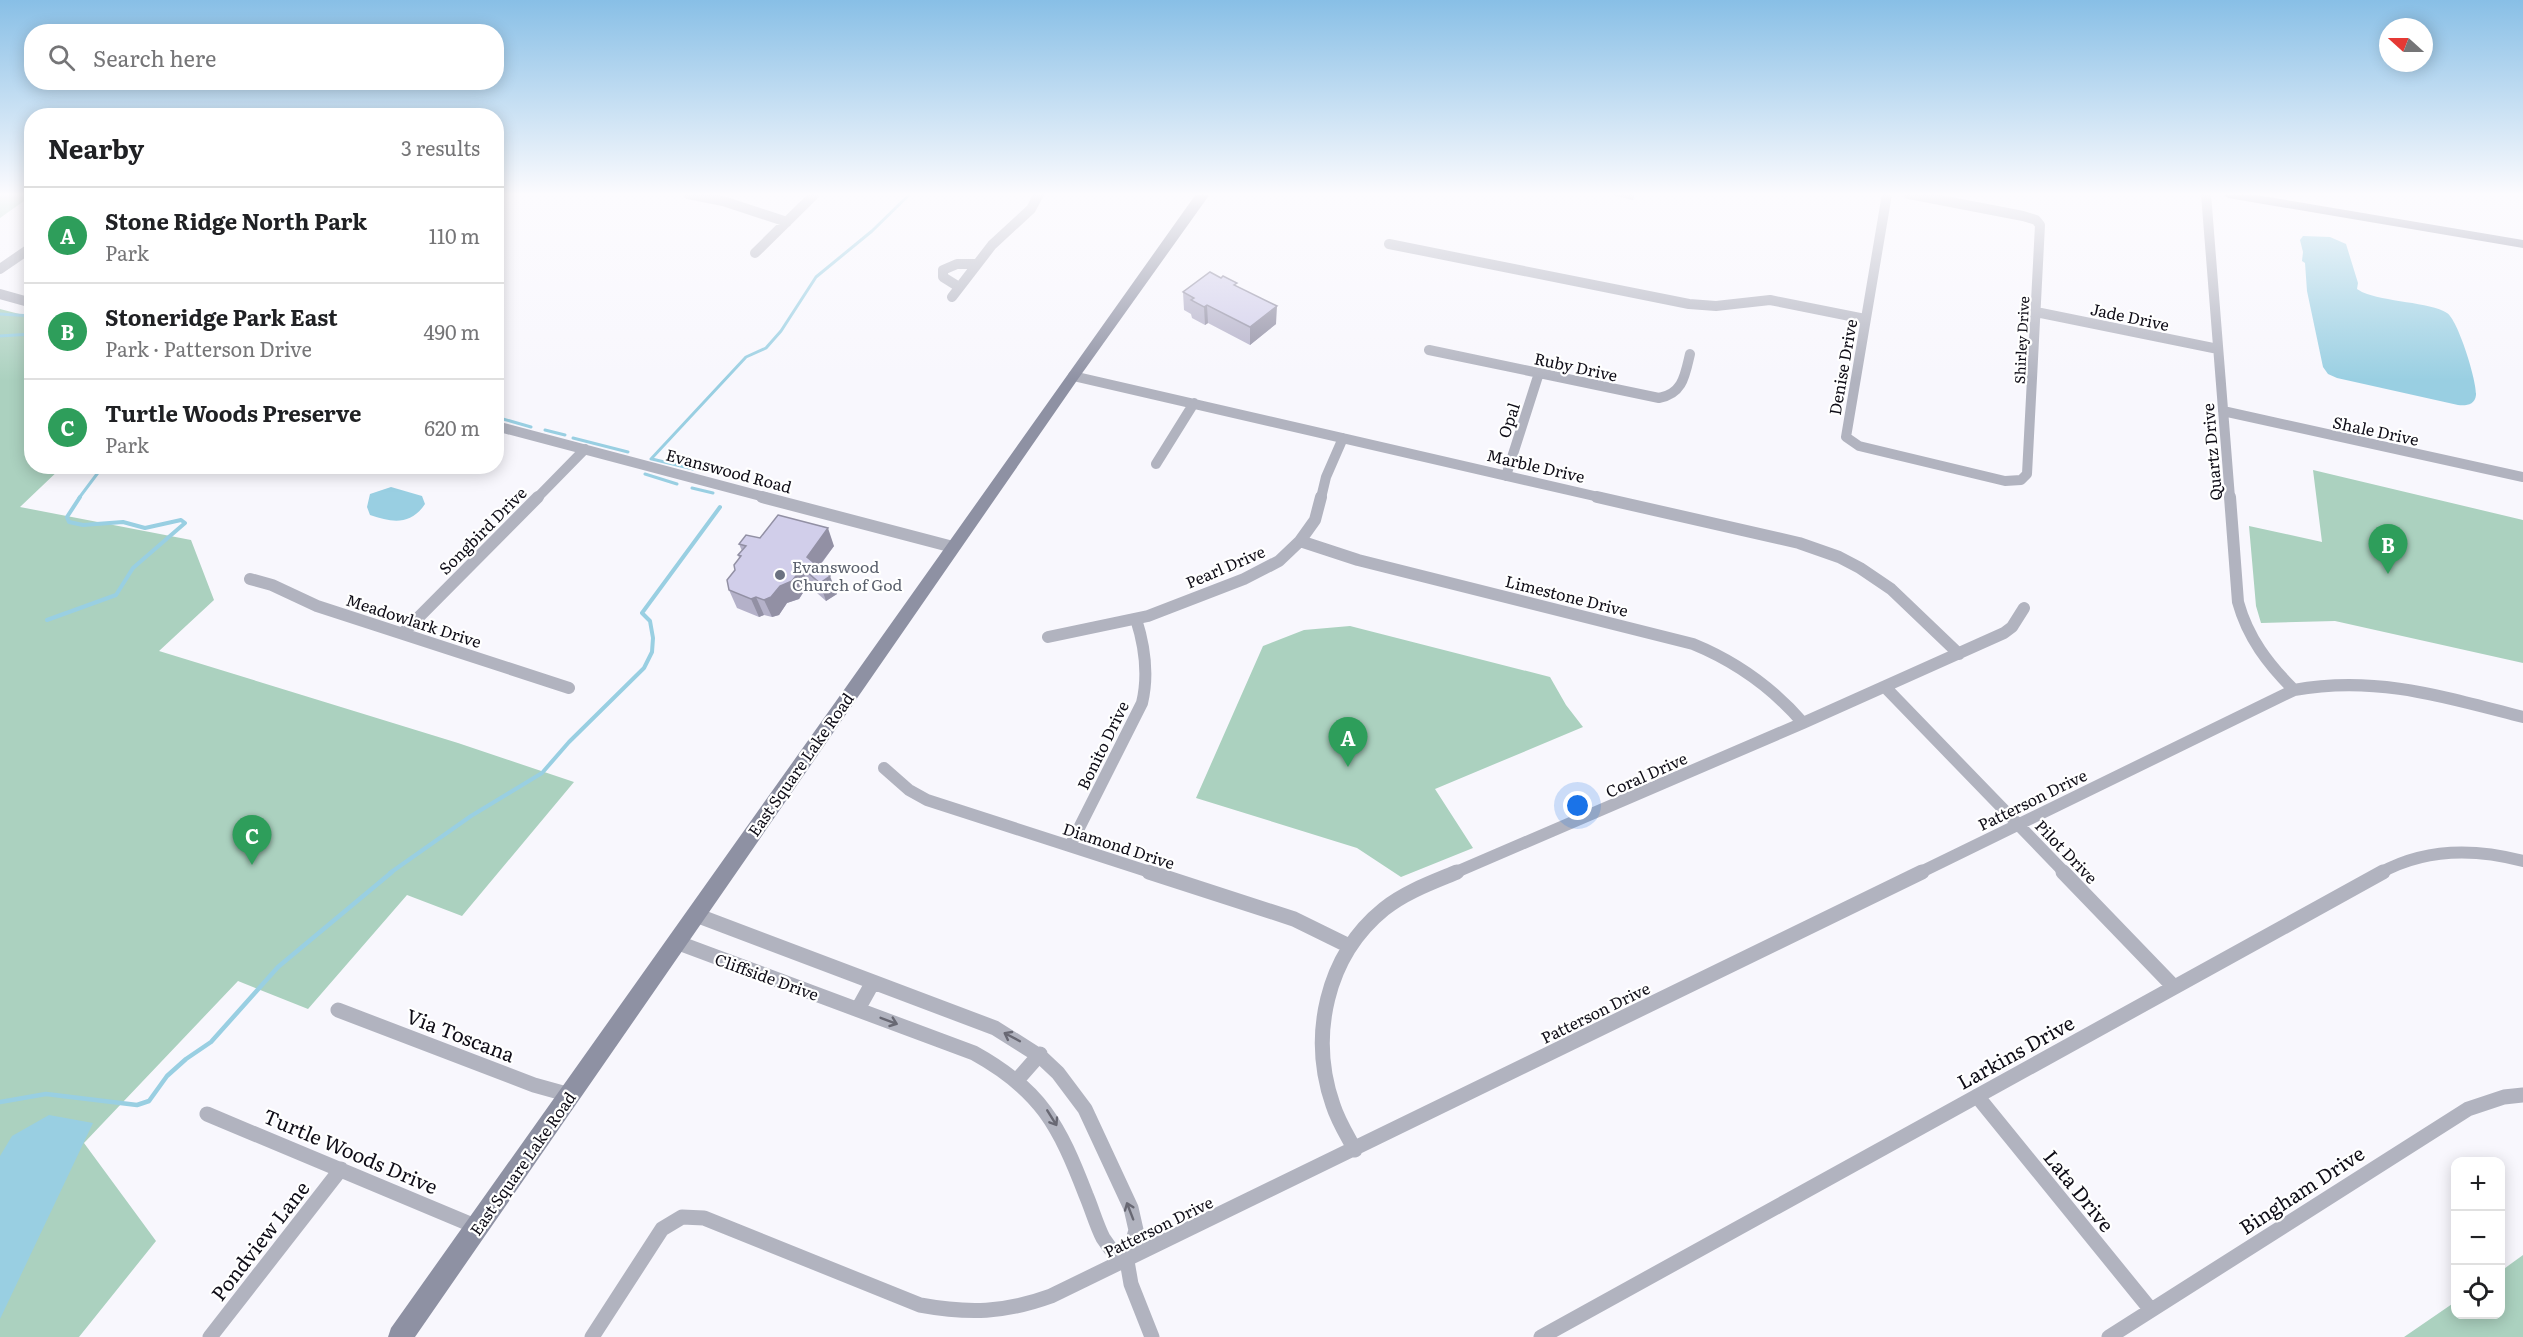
<!DOCTYPE html>
<meta charset="utf-8">
<style>
:root{--surface:#fff;--page:#f6f6f6;--text:#202124;--muted:#757577;--line:#e0e0e0;--accent:#db2777}
body{margin:0;font-family:Literata,serif;background:var(--page);color:var(--text)}
.controls{position:absolute;right:18px;bottom:18px;display:grid;overflow:hidden;border-radius:12px;box-shadow:0 3px 15px #0003}
.controls button{width:54px;height:54px;display:grid;place-items:center;padding:0;border:0;border-bottom:2px solid var(--line);background:var(--surface);color:var(--text);font:30px sans-serif}
.compass{position:absolute;left:2379px;top:18px;width:54px;height:54px;border-radius:50%;background:var(--surface);box-shadow:0 3px 15px #0003;rotate:291deg}
.you{position:absolute;left:1578px;top:806px;width:21px;height:21px;margin:-15px;border:4px solid #fff;border-radius:50%;background:#1a73e8;box-shadow:0 0 0 9px #1a73e833}
.badge{display:grid;place-items:center;width:39px;height:39px;border-radius:50%;background:var(--accent);color:#fff;font-size:20px;font-weight:700}
.pin{position:absolute;translate:-50% -50px;filter:drop-shadow(0 2px 3px #0008)}
.pin::after{content:'';position:absolute;top:32px;width:21px;height:18px;background:inherit;clip-path:polygon(0 0,100% 0,50% 100%)}
.list{margin:0;padding:0;list-style:none}
h2{display:flex;justify-content:space-between;align-items:center;height:78px;margin:0;padding:0 24px;font-size:26px}
h2 small{font-size:20px;font-weight:400;color:var(--muted)}
.list li{display:grid;grid-template-columns:39px 1fr auto;gap:18px;align-items:center;box-sizing:border-box;height:96px;padding:0 24px;border-top:2px solid var(--line)}
.list b{display:block;font-size:22px;white-space:nowrap}
.list p{margin:0;font-size:20px;white-space:nowrap;color:var(--muted)}
.list em{font-size:20px;font-style:normal;color:var(--muted)}
.icon{flex:none;width:33px;height:33px;fill:none;stroke:currentColor;stroke-width:2;stroke-linecap:round;stroke-linejoin:round}
.map{position:relative;flex:none;width:2523px;height:1337px;overflow:hidden}
.search{position:absolute;background:var(--surface);box-shadow:0 3px 15px #0003;left:24px;top:24px;width:480px;height:66px;display:flex;align-items:center;gap:15px;box-sizing:border-box;padding:0 21px;border-radius:24px;color:var(--muted);font-size:22px}
.panel{position:absolute;background:var(--surface);box-shadow:0 3px 15px #0003;left:24px;top:108px;width:480px;height:366px;border-radius:24px}
.map>svg:first-child{display:block}
</style>
<div class="map">
<svg width="2523" height="1337" viewBox="0 0 2523 1337">
<rect width="100%" height="100%" fill="#f8f7fd"/>
<path fill="#abd1bf" d="M0,194H31V196L0,218Z
M0,309L31,317L32,466L62,467L20,507L191,540L214,600L159,651L458,743L574,782L462,916L407,895L308,1009L238,981L84,1143L156,1241L79,1337H0Z
M2313,470L2523,520V663L2335,621L2261,623L2256,606L2249,526L2322,542Z
M1350,626L1550,677L1566,705L1583,727L1435,789L1473,848L1401,877L1357,848L1196,798L1263,646L1304,630Z
M2523,1255V1337H2404L2455,1302L2456,1314H2500L2501,1271Z"/>
<path fill="#99cfe2" d="M2303,236L2330,237L2346,244L2358,283L2357,289L2362,292C2384,302 2430,302 2447,313C2458,320 2477,381 2476,395C2475,405 2466,406 2458,405L2337,378L2328,374L2323,367L2307,291L2305,263L2302,261L2303,252L2300,240Z
M391,487L422,496L425,504C411,525 393,523 370,515L367,507L370,494Z
M49,1115L93,1123L0,1319V1156L12,1136Z"/>
<g fill="none" stroke-linecap="round" stroke-linejoin="round">
<path stroke="#99cfe2" stroke-width="3" d="M0,314L32,316
M0,336L32,334
M496,417L531,427
M545,430L565,435
M573,438L628,452
M651,459L746,357L766,348L781,331L816,277L872,231L910,194
M652,459L693,469
M645,474L677,484
M692,488L713,493
M79,498L103,466"/>
<path stroke="#99cfe2" stroke-width="4" d="M47,620L116,595L133,568L185,523L181,520L145,528L123,522L83,525L69,522L67,517L80,497
M390,873L471,816L542,773L569,742L644,668L652,652L653,638L650,621L642,613L720,507"/>
<path stroke="#99cfe2" stroke-width="4.5" d="M0,1102L46,1094L137,1105L149,1101L167,1076L186,1059L211,1042L278,967L392,872"/>
<path stroke="#b1b3bf" stroke-width="10" d="M688,194L723,201L787,222
M1887,194L1846,437L1859,446L2005,481L2021,480L2027,474L2040,225L2036,220L2023,216L1909,194
M2206,194L2230,498
M1389,244L1689,304L1716,306L1770,300L1865,319
M755,253L815,194
M0,269L32,247
M959,287L943,277V270L957,264H977
M0,294L32,303
M952,297L992,245L1031,209L1039,194
M2036,312L2218,349
M1429,350L1659,398C1683,394 1685,375 1690,354
M1073,376L1603,498
M2223,411L2523,477
M496,426L768,498
M1156,464L1194,403
M1506,476L1539,373
M537,498L585,449
M1321,498L1326,477L1343,438"/>
<path stroke="#b1b3bf" stroke-width="12" d="M762,497L953,547
M1597,497L1799,543L1839,557L1860,568L1891,589L1959,654
M2230,497L2238,602C2248,638 2268,664 2294,690
M1300,541L1358,560L1693,644C1737,662 1772,687 1803,723
M250,579L272,585L317,606L569,688
M403,633L538,497
M1048,637L1148,616L1244,579L1279,561L1300,541L1315,520L1321,497
M1885,687L2065,873
M884,768L909,790L927,800L1153,873
M1070,846L1142,703C1149,674 1145,647 1136,619
M1454,873L1803,723L2004,633L2012,627L2024,608
M1919,873L2294,690C2376,675 2445,697 2523,717
M2380,873C2425,848 2474,848 2523,861"/>
<path stroke="#b1b3bf" stroke-width="15" d="M1149,872L1294,919L1349,946
M2063,872L2174,987
M676,942L974,1053C1041,1090 1059,1125 1086,1195C1092,1209 1096,1224 1103,1238L1110,1248L1127,1261L1136,1230L1131,1208L1085,1109L1058,1073L1041,1057L995,1028L696,915
M858,1009L873,982
M338,1010L534,1085L570,1095
M1018,1079L1040,1054
M1977,1096L2151,1310
M207,1114L477,1227
M1355,1150C1347,1135 1338,1121 1333,1105C1309,1036 1326,956 1384,909C1405,892 1433,882 1457,872
M1127,1261L1131,1284L1152,1337
M210,1337L341,1169
M592,1337L662,1229L682,1217L704,1218L920,1305C969,1314 1004,1313 1051,1296L1922,872
M1541,1337L2383,872
M2109,1337L2468,1109L2504,1097L2523,1095"/>
<path fill="#8e91a3" fill-rule="evenodd" d="M1196,194H1210L1078,379L415,1337H388L391,1328Z
M2221,194H2251L2523,240V248L2228,198Z"/>
</g>
<path fill="#b4b1c9" d="M1608,194H1635L1633,200Z
M1237,286L1276,324L1250,345L1208,323L1205,325L1192,318L1191,314L1184,310L1183,292Z
M760,538L834,546L819,567L837,594L826,601L808,585L799,599L787,603L779,615L772,617L764,615L759,617L737,608L729,590L739,558L738,555L742,551L739,544Z"/>
<path fill="#9290a4" d="M1207,305L1208,323L1205,325L1204,307Z
M1277,306L1276,324L1250,345V327Z
M828,528L834,546L813,574L807,557Z
M802,568L808,585L799,599L787,603L779,615L772,617L764,600Z
M830,576L837,594L826,601L820,583Z
M756,597L764,615L759,617L751,599Z"/>
<path fill="#d1ceea" stroke="#9290a4" stroke-width="1.5" d="M1210,272L1221,278L1223,276L1237,283L1234,285L1277,306L1250,327L1207,305L1204,307L1191,300L1194,298L1183,292Z
M778,515L828,528L807,557L830,576L820,583L802,568L792,581L780,586L771,597L764,600L756,597L751,599L729,590L727,580L735,570L734,565L741,556L738,555L746,546L739,544L746,535L760,538Z"/>
<defs><path id="oneway-shaft" d="M-6 0H5M1.5-3L5.5 0L1.5 3" fill="none" stroke-width="1.6" stroke-linecap="round" stroke-linejoin="round" transform="scale(1.5)"/></defs>
<g stroke="#686873">
<use href="#oneway-shaft" transform="translate(889 1021) rotate(21)"/>
<use href="#oneway-shaft" transform="translate(1012 1037) rotate(-152)"/>
<use href="#oneway-shaft" transform="translate(1052 1118) rotate(58)"/>
<use href="#oneway-shaft" transform="translate(1130 1211) rotate(-111)"/>
</g>
<linearGradient id="sky" x2="0" y2="1"><stop stop-color="#88bfe6"/><stop offset="0.51" stop-color="#fcfbfe"/><stop offset="1" stop-color="#fcfbfe" stop-opacity="0"/></linearGradient>
<rect width="2523" height="381" fill="url(#sky)"/>
<circle fill="#6b7280" stroke="#fff" stroke-width="2" cx="780" cy="575" r="6"/>
<g text-anchor="middle" dominant-baseline="central" stroke-width="4.5" stroke-linejoin="round" paint-order="stroke">
<g font-size="14" fill="#0f0d17" stroke="#fff">
<text transform="translate(2021 340) rotate(-87)">Shirley Drive</text>
</g>
<g font-size="16" fill="#0f0d17" stroke="#fff">
<text transform="translate(2130 316) rotate(12)">Jade Drive</text>
<text transform="translate(1576 366) rotate(12)">Ruby Drive</text>
<text transform="translate(1842 367) rotate(-80)">Denise Drive</text>
<text transform="translate(1508 420) rotate(-72)">Opal</text>
<text transform="translate(2376 430) rotate(12)">Shale Drive</text>
<text transform="translate(2211 452) rotate(-95)">Quartz Drive</text>
<text transform="translate(1536 465) rotate(13)">Marble Drive</text>
<text transform="translate(729 470) rotate(15)">Evanswood Road</text>
<text transform="translate(482 530) rotate(-45)">Songbird Drive</text>
<text transform="translate(1225 566) rotate(-23)">Pearl Drive</text>
<text transform="translate(1567 595) rotate(14)">Limestone Drive</text>
<text transform="translate(414 620) rotate(18)">Meadowlark Drive</text>
<text transform="translate(1102 745) rotate(-64)">Bonito Drive</text>
<text transform="translate(800 764) rotate(-55)">East Square Lake Road</text>
<text transform="translate(1646 774) rotate(-24)">Coral Drive</text>
<text transform="translate(2032 799) rotate(-26)">Patterson Drive</text>
<text transform="translate(1119 845) rotate(18)">Diamond Drive</text>
<text transform="translate(2067 851) rotate(46)">Pilot Drive</text>
<text transform="translate(767 976) rotate(20)">Cliffside Drive</text>
<text transform="translate(1595 1012) rotate(-26)">Patterson Drive</text>
<text transform="translate(522 1163) rotate(-55)">East Square Lake Road</text>
<text transform="translate(1158 1226) rotate(-26)">Patterson Drive</text>
</g>
<g font-size="16" fill="#5b616d" stroke="#fff" text-anchor="start">
<text x="792" y="566">Evanswood<tspan x="792" dy="18">Church of God</tspan></text>
</g>
<g font-size="20" fill="#0f0d17" stroke="#fff">
<text transform="translate(461 1034) rotate(21)">Via Toscana</text>
<text transform="translate(2015 1051) rotate(-29)">Larkins Drive</text>
<text transform="translate(351 1150) rotate(23)">Turtle Woods Drive</text>
<text transform="translate(2301 1189) rotate(-33)">Bingham Drive</text>
<text transform="translate(2080 1190) rotate(51)">Lata Drive</text>
<text transform="translate(259 1240) rotate(-52)">Pondview Lane</text>
</g>
</g>
</svg>
<div class="controls">
<button>+</button>
<button>−</button>
<button><svg class="icon" aria-label="locate" viewBox="0 0 24 24"><circle cx="12" cy="12" r="6"/><path d="M12 2v4M12 18v4M2 12h4M18 12h4"/></svg></button>
</div>
<svg class="compass" viewBox="-18 -18 36 36"><path d="M0-13l5 13h-10z" fill="#e53935"/><path d="M0 13l5-13h-10z" fill="#757577"/></svg>
<div class="you"></div>
<div class="pin badge" style="left:1348px;top:767px;background:#2e9e5b">A</div>
<div class="pin badge" style="left:2388px;top:574px;background:#2e9e5b">B</div>
<div class="pin badge" style="left:252px;top:865px;background:#2e9e5b">C</div>
<div class="search"><svg class="icon" aria-label="search" viewBox="0 0 24 24"><circle cx="10" cy="10" r="6"/><path d="M15 15l6 6"/></svg>Search here</div>
<section class="panel">
<h2>Nearby<small>3 results</small></h2>
<ul class="list">
<li><span class="badge" style="background:#2e9e5b">A</span><div><b>Stone Ridge North Park</b><p>Park</p></div><em>110 m</em></li>
<li><span class="badge" style="background:#2e9e5b">B</span><div><b>Stoneridge Park East</b><p>Park · Patterson Drive</p></div><em>490 m</em></li>
<li><span class="badge" style="background:#2e9e5b">C</span><div><b>Turtle Woods Preserve</b><p>Park</p></div><em>620 m</em></li>
</ul>
</section>
</div>
